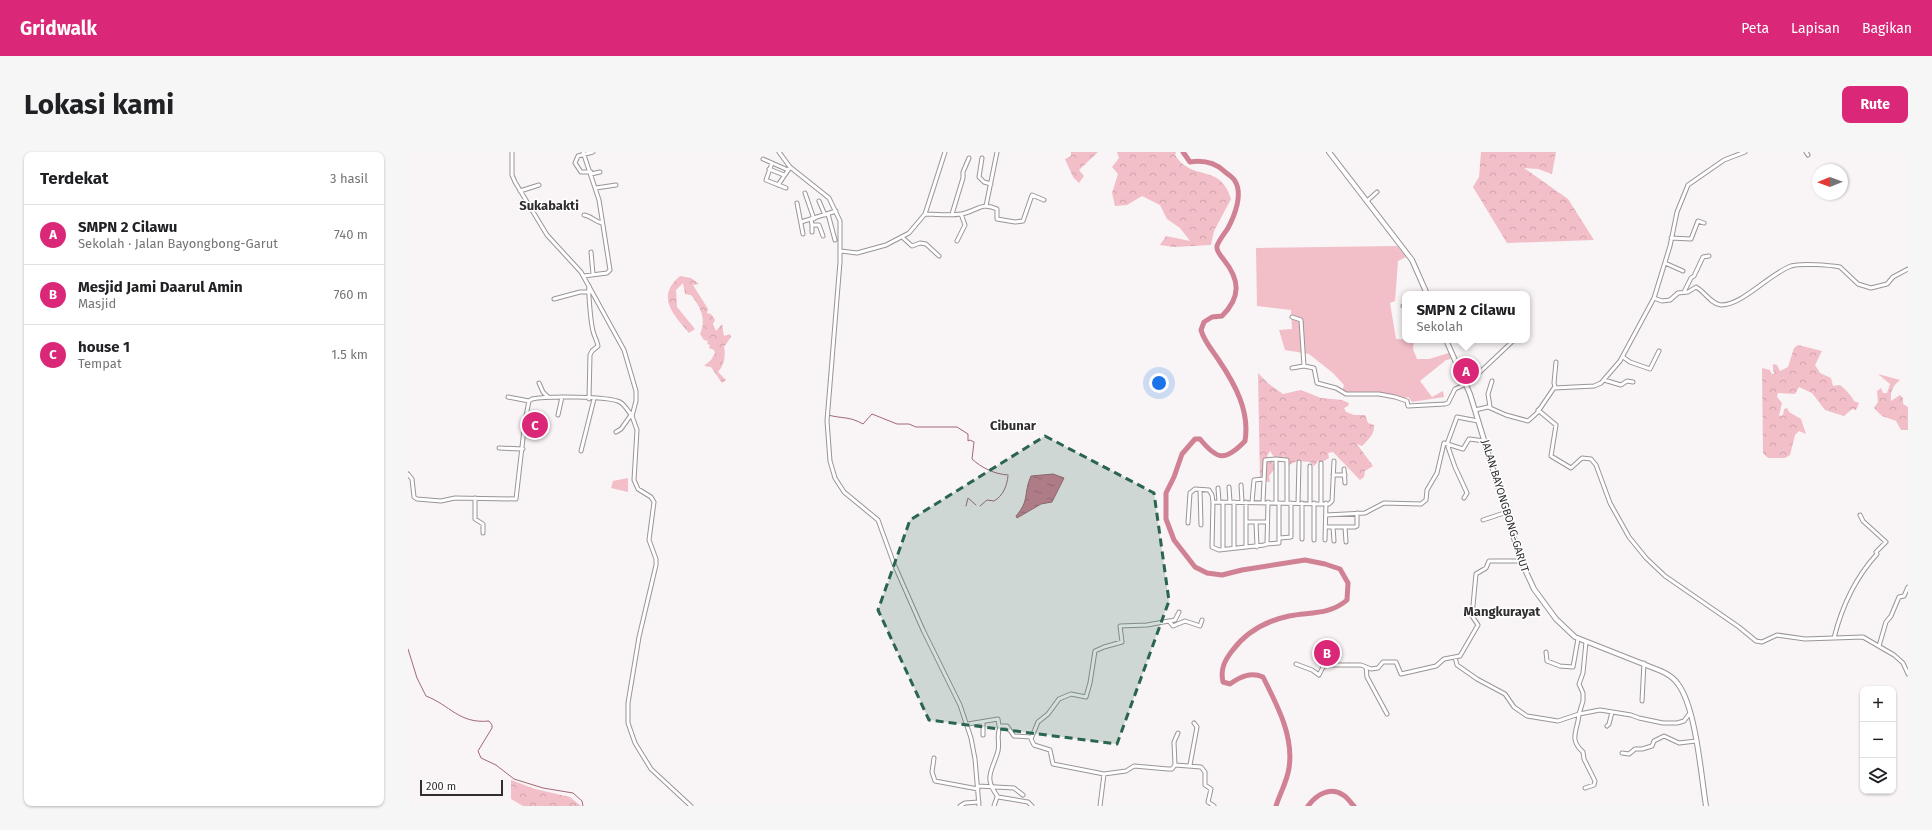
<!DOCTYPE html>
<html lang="id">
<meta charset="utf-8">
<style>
:root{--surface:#fff;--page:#f6f6f6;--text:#202124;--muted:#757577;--line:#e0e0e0;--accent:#db2777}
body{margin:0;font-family:"Fira Sans",sans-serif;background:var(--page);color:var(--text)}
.controls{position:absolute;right:12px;bottom:12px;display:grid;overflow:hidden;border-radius:8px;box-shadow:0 1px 3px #0004}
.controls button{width:36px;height:36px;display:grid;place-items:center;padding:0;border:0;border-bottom:1px solid var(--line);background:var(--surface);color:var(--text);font:20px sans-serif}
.compass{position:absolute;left:1404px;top:12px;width:36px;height:36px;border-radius:50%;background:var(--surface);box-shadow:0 1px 3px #0004;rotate:269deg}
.scale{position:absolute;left:12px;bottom:10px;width:83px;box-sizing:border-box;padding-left:4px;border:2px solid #302e2e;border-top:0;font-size:11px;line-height:14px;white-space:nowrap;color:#302e2e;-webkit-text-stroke:3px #fff;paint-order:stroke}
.you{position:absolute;left:751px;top:231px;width:14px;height:14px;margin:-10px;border:3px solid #fff;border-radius:50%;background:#1a73e8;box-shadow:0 0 0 6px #1a73e833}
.badge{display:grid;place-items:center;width:26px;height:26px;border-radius:50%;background:var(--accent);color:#fff;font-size:13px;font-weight:700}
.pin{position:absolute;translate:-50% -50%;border:2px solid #fff;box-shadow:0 1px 4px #0006}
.popup{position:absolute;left:994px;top:139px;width:128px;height:52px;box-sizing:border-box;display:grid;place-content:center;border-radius:8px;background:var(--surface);filter:drop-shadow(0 1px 3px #0005);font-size:13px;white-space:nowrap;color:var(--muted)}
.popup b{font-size:15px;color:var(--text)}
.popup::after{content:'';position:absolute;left:50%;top:100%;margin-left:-8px;border:8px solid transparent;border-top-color:var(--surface)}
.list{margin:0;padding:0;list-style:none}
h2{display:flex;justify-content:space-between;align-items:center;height:52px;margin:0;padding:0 16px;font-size:17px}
h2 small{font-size:13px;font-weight:400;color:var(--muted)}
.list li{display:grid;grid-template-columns:26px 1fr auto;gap:12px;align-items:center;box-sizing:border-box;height:60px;padding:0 16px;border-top:1px solid var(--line)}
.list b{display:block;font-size:15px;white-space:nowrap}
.list p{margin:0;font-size:13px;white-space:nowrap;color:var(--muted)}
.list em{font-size:13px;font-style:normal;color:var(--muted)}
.icon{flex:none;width:22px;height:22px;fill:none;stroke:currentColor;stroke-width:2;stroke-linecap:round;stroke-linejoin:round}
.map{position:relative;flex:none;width:1500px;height:654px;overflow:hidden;border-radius:8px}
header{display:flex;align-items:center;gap:24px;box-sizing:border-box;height:56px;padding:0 20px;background:var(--accent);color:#fff}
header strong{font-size:19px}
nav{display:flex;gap:22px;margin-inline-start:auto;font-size:14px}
.intro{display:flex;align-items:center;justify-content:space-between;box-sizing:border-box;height:96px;padding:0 24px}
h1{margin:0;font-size:28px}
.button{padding:10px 18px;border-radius:8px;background:var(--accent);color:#fff;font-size:14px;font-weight:700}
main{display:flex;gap:24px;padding:0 24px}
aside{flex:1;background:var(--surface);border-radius:8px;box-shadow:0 1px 3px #0004}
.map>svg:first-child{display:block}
</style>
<header>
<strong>Gridwalk</strong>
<nav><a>Peta</a><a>Lapisan</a><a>Bagikan</a></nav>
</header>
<div class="intro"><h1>Lokasi kami</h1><a class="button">Rute</a></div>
<main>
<aside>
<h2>Terdekat<small>3 hasil</small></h2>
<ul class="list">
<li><span class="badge">A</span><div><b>SMPN 2 Cilawu</b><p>Sekolah · Jalan Bayongbong-Garut</p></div><em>740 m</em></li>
<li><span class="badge">B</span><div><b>Mesjid Jami Daarul Amin</b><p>Masjid</p></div><em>760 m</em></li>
<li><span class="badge">C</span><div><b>house 1</b><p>Tempat</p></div><em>1.5 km</em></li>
</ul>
</aside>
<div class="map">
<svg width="1500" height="654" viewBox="0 0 1500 654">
<defs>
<pattern id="forest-crowns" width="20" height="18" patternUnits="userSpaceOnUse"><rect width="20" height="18" fill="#f2bec8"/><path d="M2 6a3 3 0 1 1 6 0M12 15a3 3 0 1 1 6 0" fill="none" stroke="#d0a4ac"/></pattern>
<pattern id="water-ripples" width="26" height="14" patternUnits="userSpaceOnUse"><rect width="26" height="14" fill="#d08294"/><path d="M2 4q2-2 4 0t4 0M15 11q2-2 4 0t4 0" fill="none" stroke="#a96b79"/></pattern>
</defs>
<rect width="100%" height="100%" fill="#f9f4f5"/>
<path fill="#f2bec8" d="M989,94L998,105L990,109L987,149L982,151L988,187L1006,188L1005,197L1009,207H1021L1041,201L1043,207L1038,208L1012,229L1024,245L1035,239L1036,245L1004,250L1000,245L994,247L973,243L934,240L936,233L925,221L901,202L877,198L871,178L884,177L883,158L849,154L848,96Z
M220,326V340L203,336L205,329Z"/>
<path fill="url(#forest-crowns)" d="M663,0H690L671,18L676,24L671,31L665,25L657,7L663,4Z
M709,0H768L767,3C785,31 812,10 823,47L806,79L803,93L766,95L752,93L758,84L782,89L772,76L759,67L752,53L734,44L719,53L707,54L704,41L710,22L704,15L711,6Z
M1073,0H1148L1144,22L1130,17L1116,16L1160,47L1186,88L1099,91L1065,35L1071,25Z
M272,124L283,126L291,132L285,133L300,157L299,161L303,162L307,168L305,172L308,179L314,172L316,184L322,182L323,185L316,195C318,204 316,213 310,220L318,228L314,231L303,215L296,214L303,208L307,201L306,198L301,196L302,193L299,192L300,189L296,188L292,182C299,167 292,154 283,143L277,142L275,131L268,138L269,155L287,177L281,181C266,163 247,145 272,124Z
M1390,193L1414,199L1407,213L1412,221L1423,226L1425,234L1432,233C1437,237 1444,244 1446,249L1451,251L1448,258L1444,257L1436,264L1417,258L1404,241L1391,235L1387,242L1370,241L1369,245L1374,251L1371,264L1375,263L1376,257L1379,256L1381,260L1393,267L1398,282L1391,279L1387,283L1382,303L1377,306H1360L1355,301L1354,216L1362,218L1363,222L1367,221L1365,219V212L1369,213L1372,219L1380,215L1386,196Z
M850,221L861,232L875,242L893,238L913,246L934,248L941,251L940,254L936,256L938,260L946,263H957L960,271L966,273C967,282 960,288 954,294L949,292L965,314L957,319L956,325L952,328L925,300L920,301L921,306L914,310L910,309L906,314L902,310L889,309L877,315V309L875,306L877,302L870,311L862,299L859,304L864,309L867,316L861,324L862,330L854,329L852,330Z
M1470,222L1492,228C1485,234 1482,239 1483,249L1492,243L1495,246V252L1500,255V278H1493L1488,269L1474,264L1466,256L1470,250L1469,239L1473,236L1475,241H1479L1482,232Z
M103,628L127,637L162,645L173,654H115L103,647Z"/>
<path fill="url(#water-ripples)" stroke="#a06975" d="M645,322L656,326L644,350L633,352L609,366L608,364C622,348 615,342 623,324Z"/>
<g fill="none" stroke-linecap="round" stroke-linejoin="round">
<path stroke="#a06975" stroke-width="1" d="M420,263C435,267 441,264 455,272L464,262L489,272H501L508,275H549L560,282V289L562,288L566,290L564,307C574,316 586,322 600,323
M558,354L560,346L568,353
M572,354L579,348L586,349C595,344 599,334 600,324
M0,497L9,526L18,544C42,553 51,572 81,569L84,573V576L70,599L73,606L88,613L106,627L135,636L165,641L174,649L175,654"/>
<path stroke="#d08294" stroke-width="5" d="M775,0L782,10C795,8 806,10 816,19C819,22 825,25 827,29C835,42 827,63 820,76C817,81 811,88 809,94C808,99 813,104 816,108C832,128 833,145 814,164L804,165L796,170L793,178C796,189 804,198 810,207C827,232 842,259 837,289C817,310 809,308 792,287H787L774,302L766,325L758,341V367L766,388L787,415L799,421L814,423L834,418L897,408L917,412L932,417L940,431L939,448C922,463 902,460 881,464C858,469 838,480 824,499C817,508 812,517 815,530L822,532C833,524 843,520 855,525C869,553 886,584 881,616C879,630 872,641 868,654
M900,654C908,643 922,634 935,643C939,645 943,651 946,654"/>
<defs>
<path id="minor" d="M104,0V23L107,30L139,83L173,120L216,198L228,239V249L224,264L229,278L226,328L230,337L243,345L246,350L241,388L248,407V413L231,485L220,551V571L227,591L243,617L283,654
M175,0L191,48L202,118L199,121L176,124
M371,0L382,15L421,46L432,69V110L419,269L422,309L427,326L436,340L470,368L486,412L515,478L552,553L563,586L567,607L571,654
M1398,0L1400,3
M574,6L571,25L576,30L583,32
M355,7L380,18
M364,11L358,28L378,36
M361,17L376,23
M183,20H173L167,11L170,4L185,0
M183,22L192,20
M370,33L381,17
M188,36L208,33
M112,39L131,33
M397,41L406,67
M411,49L417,63
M959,49L969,40
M389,51L395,82
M578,54L589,0
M420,62L427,88
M517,62L537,0
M544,62L555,26V20L561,6
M176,63C184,64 187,70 194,71
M403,67L404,73H411L415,84
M393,70L428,59
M404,73V80
M494,85L504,94L512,91L518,92L531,104
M1263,86L1283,87L1290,69L1296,71
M549,89L557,73L553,62
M433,99L449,101L478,93L501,81L517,62C528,62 542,64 553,62C568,60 573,49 589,57V67L607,70L615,69L624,43L636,48
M183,100L185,122
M1257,111L1275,119
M1276,140L1283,126L1286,124L1295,105L1301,104
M1246,146L1254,149L1262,148L1270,141L1280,140L1288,135C1296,139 1303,152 1313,153C1335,153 1361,122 1383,114C1393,111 1421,113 1432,115L1450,132L1463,136L1479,132L1485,125L1500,117
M146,147L172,140H180
M995,154L997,155
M884,165L893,168L896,214L906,216L909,231L928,236L938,242H971L987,245L999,249L1000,254L1037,252L1040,251L1047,237L1058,232
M1215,205L1222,210L1242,217L1251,199
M884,216L896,214
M1054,226L1072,220L1106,188
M1196,228L1213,233L1219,229L1225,230
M131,231L135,240L140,245
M1147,235L1146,231L1148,210
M100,245L121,249
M181,247L182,203L184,199L190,194C189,188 186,184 185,179C183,172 180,140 181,134
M1082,255L1080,242L1084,229
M1067,258L1080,255L1098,263L1120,269L1129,261L1146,236L1186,234L1193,231L1212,209L1246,146L1262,94L1269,60L1280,33L1316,8L1337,0
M1130,258L1148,273L1143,304L1163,316L1174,306L1183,307L1188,313L1202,351L1221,385L1238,406L1257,424L1331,475L1348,489L1354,490L1369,483L1397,487L1455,485L1486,503L1495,511L1500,522
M150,263L154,245
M208,280L213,277L223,263
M91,296L115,297
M173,299L186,247
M868,307L879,308V351
M936,317L937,331
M0,322L4,327L6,345L9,347L33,349L47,346L108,347L117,269L121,249L124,247C138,244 200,244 212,250C217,253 220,259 224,264
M925,323H937
M833,333L834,350
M821,335L822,350
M810,336L811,350
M792,338L793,373
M67,346V367L75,372V381
M1056,346L1059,341L1047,315L1039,292L1049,265L1070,269
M805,350L921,352L924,349L926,309
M844,350L846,328L856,327
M855,350L857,308L868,307V350
M890,351L891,310
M902,351V314
M906,351V388
M913,351V311
M918,363L957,361L976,351L1013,352L1018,348L1019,338L1029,321L1036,291L1055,297L1061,287L1077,289
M1075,368L1099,360
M838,370H859
M848,370L849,395
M780,371L782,341L787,337L801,338L804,343L805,350L804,395L811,398L856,393L859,392L860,350
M918,375H947L949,374V361
M925,375L926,389
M937,375L938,390
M872,386L883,385V351
M894,387V351
M917,388L918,351
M859,392L871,391V351
M838,395V350
M826,396V350
M815,397V350
M794,468L792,474L777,469L765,474L761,469L739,473L712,474L714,490L696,495L687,499L682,531L678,545L663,542L651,547L640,562L630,570L623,587L626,593L642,598L645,612L696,622L718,619L726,614L760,617H764L767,613L793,615L797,620V633L803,637L800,650L806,654
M762,469L767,468L771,460
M1426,486C1434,454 1447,426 1469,402L1468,400L1478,390L1455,369L1452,363
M1178,490L1175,521L1171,532L1175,541V549L1171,562L1192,558L1223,563L1231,566L1255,571H1269L1276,569L1282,561
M1471,494L1478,470L1483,464L1491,445L1496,444L1500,435
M1138,500L1139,509L1152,514L1165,515L1170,487
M1047,505L1049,513L1069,527L1097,542L1106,555L1119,564L1150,569L1171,562C1170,578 1160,587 1175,600L1176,607L1187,629L1186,633L1177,636
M888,512L904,518L911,523L915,515L919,513H953L963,517L970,516L975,510H988L993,522L1028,514L1036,507L1052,504L1070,473L1064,464L1068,422L1078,416L1081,409H1113
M958,515L959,525L979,562
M1234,549L1236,511
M575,570V583
M560,572L590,567L591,574H599L606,584L623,585
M1199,574L1201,572L1204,560
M592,575C588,584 592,590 590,599C584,620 575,625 590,645L620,650L624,654
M1214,601L1221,602L1227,597H1234L1244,594L1246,589L1256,584L1271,591L1288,589
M526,606L524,620L527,629L570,637
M767,613L766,590L770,581
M782,613L789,575L786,571
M570,634L606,636L615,643
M552,654L557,651L571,650
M586,654L589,645
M692,654L696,622"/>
<path id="major" d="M921,0L1004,108L1019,142
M1038,188L1062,242L1113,409L1126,437L1148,467L1167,485L1253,519C1260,522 1266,526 1270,532C1288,556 1293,623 1298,654"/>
</defs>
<use href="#minor" stroke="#9a9596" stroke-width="5"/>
<use href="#major" stroke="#9a9596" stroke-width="6"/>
<use href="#minor" stroke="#fff" stroke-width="3"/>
<use href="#major" stroke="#fff" stroke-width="4"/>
</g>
<path fill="#2a654e" fill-opacity="0.2" stroke="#2a654e" stroke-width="3" stroke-dasharray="8 5" stroke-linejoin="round" d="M637,284L746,341L761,449L709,592L521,568L470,458L502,368Z"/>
<g text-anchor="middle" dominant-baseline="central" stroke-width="3" stroke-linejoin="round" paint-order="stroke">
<g font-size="11" fill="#302e2e" stroke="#fff">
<text transform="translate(1097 354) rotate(73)">JALAN BAYONGBONG-GARUT</text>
</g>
<g font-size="13" font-weight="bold" fill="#302e2e" stroke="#fff">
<text x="141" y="53">Sukabakti</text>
<text x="605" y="273">Cibunar</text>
<text x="1094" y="459">Mangkurayat</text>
</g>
</g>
</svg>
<div class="controls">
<button>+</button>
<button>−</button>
<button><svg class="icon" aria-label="layers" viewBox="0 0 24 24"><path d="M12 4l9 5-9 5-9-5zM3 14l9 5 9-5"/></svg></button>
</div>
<svg class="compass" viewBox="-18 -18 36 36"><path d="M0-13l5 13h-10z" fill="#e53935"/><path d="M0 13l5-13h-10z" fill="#757577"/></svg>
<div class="scale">200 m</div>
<div class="you"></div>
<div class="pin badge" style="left:1058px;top:219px">A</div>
<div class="popup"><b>SMPN 2 Cilawu</b>Sekolah</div>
<div class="pin badge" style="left:919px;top:501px">B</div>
<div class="pin badge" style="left:127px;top:273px">C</div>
</div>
</main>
